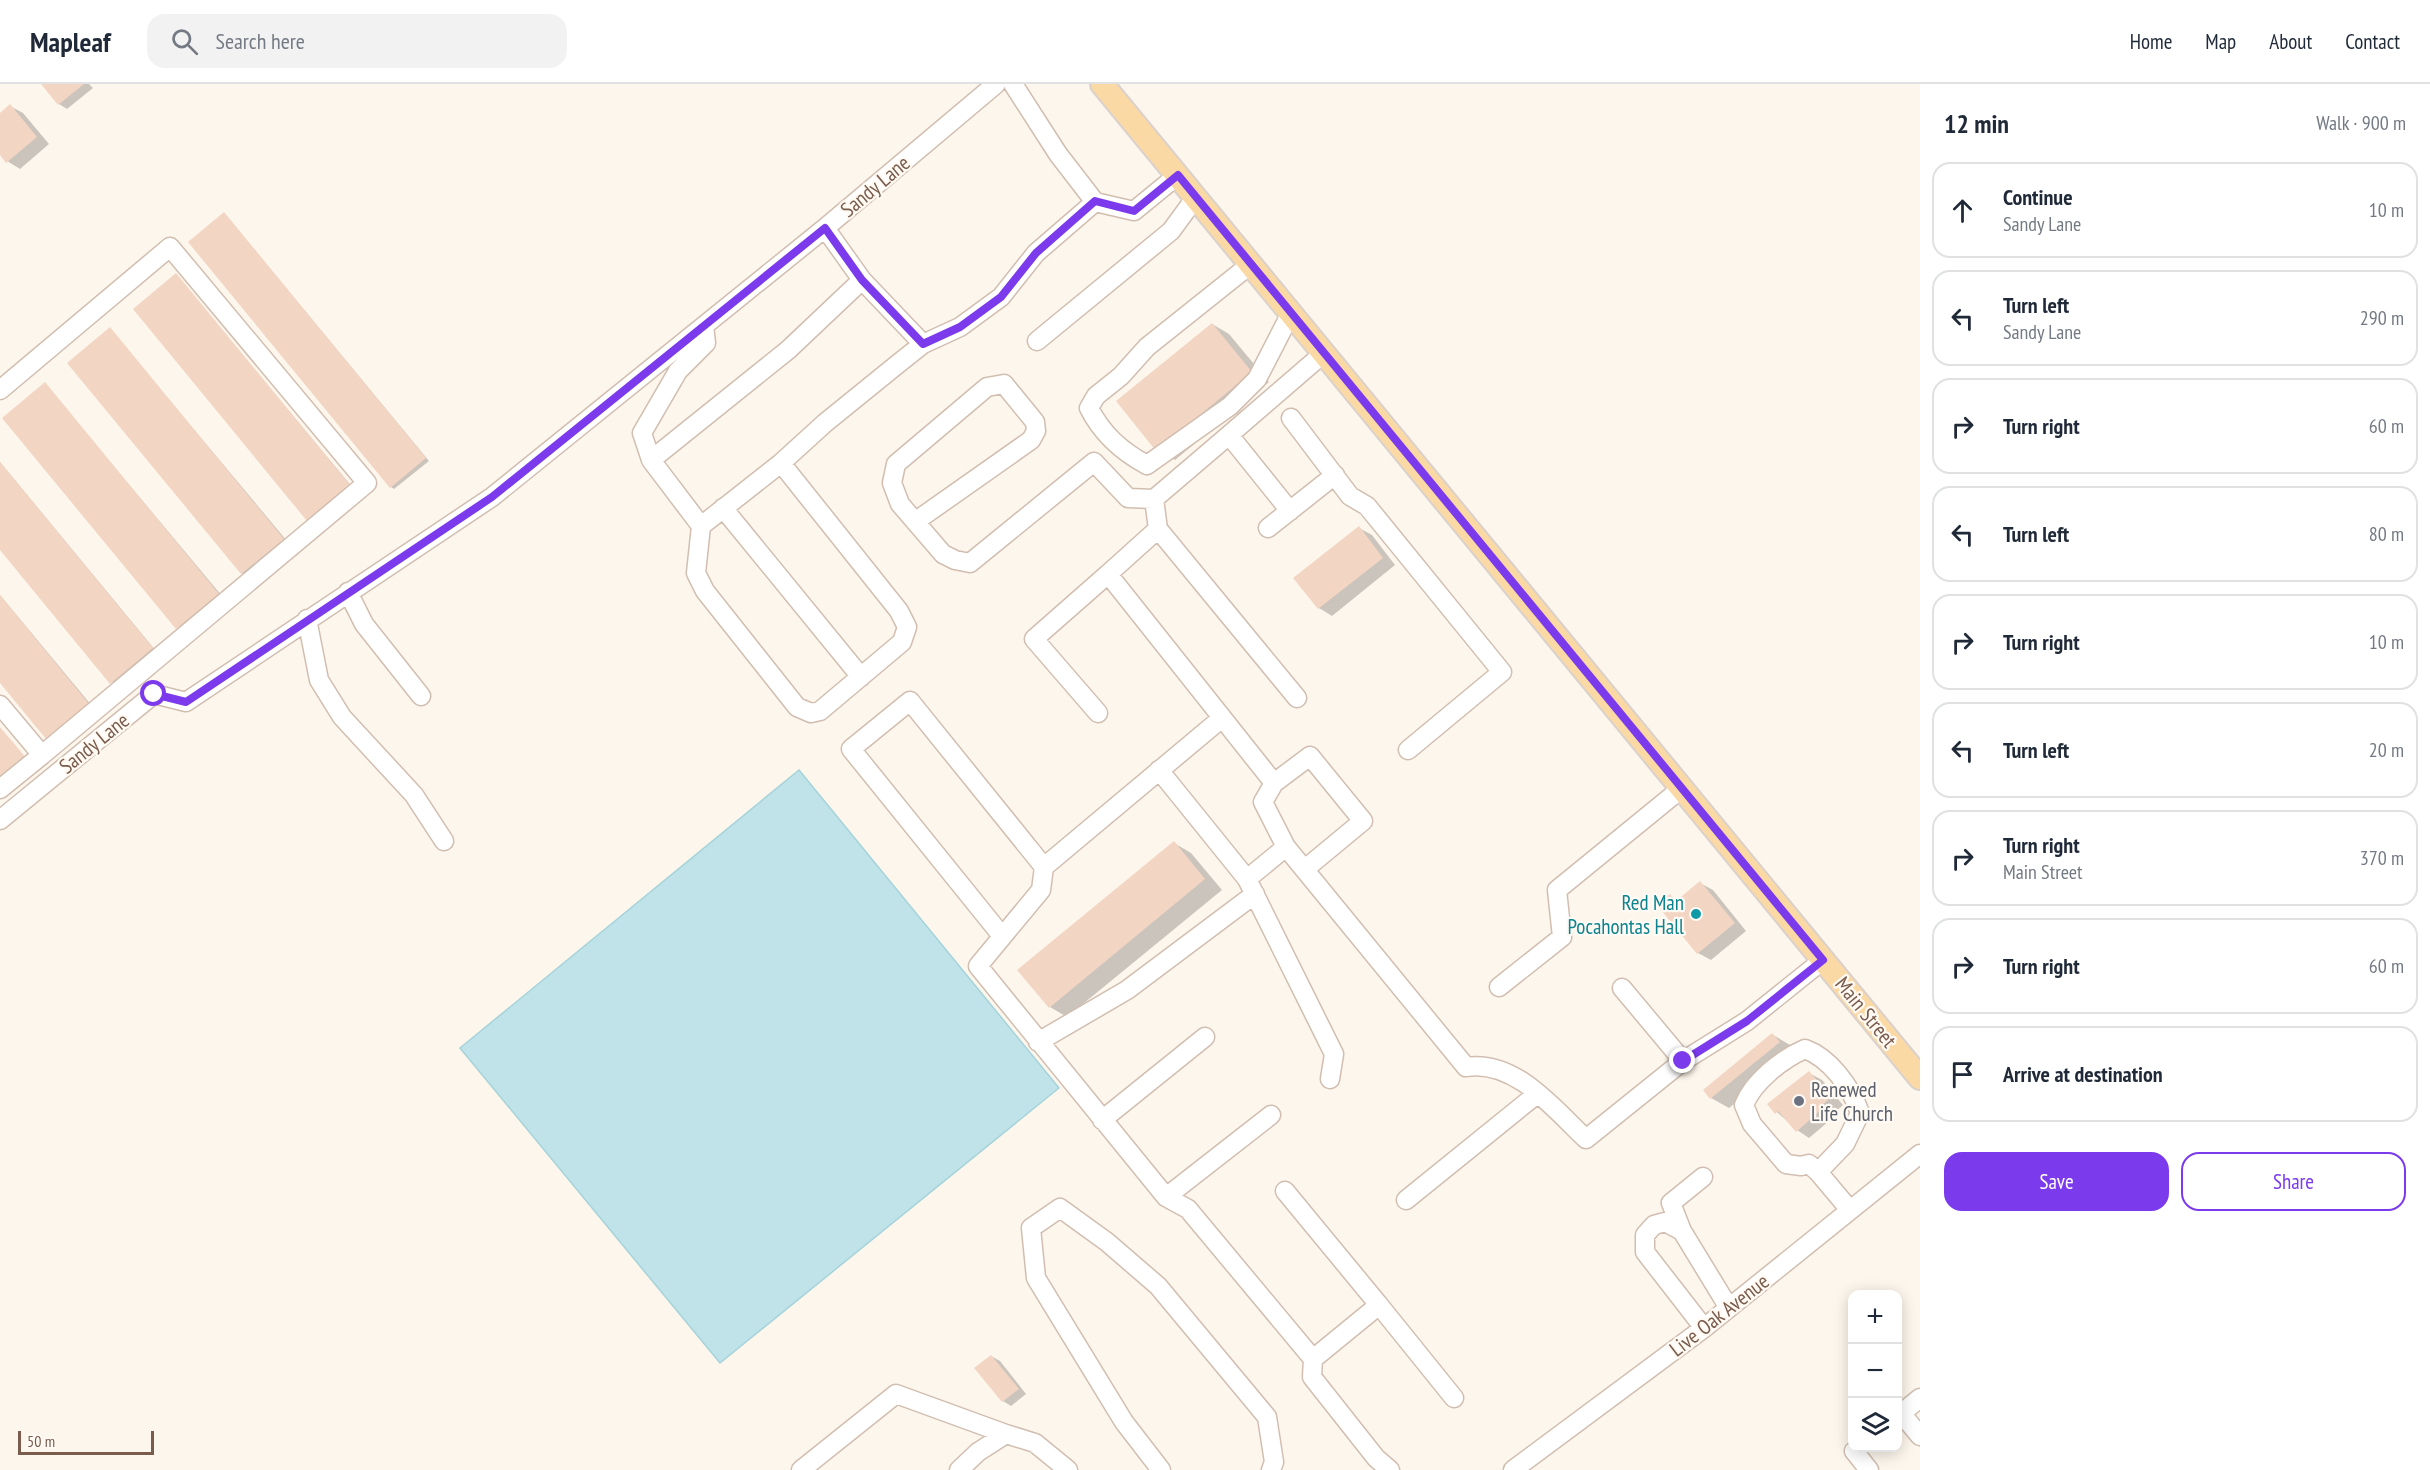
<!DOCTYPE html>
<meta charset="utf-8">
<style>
:root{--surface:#fff;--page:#f2f2f3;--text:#1f2937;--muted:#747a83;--line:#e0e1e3;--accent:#7c3aed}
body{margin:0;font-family:"PT Sans Narrow",sans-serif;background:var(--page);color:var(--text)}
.controls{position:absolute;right:18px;bottom:18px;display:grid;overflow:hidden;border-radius:12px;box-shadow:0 3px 15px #0003}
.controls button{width:54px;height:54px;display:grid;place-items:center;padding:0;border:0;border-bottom:2px solid var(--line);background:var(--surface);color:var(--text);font:30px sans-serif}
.scale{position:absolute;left:18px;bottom:15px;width:136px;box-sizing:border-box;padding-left:6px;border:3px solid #7a5c4d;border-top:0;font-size:16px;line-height:21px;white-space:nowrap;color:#7a5c4d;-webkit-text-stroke:4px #fffaf3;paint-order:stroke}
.stop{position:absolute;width:18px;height:18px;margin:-14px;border:4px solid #7c3aed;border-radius:50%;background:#fff}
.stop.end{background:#7c3aed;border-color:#fff;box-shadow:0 2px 6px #0008}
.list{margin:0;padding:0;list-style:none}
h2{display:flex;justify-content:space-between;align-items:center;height:78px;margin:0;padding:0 24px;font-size:26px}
h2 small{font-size:20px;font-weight:400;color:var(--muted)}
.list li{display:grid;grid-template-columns:39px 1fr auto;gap:18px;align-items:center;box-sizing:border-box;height:96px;margin:0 12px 12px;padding:0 12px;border:2px solid var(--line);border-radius:18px}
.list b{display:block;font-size:22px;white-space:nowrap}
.list p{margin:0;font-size:20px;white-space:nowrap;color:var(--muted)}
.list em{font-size:20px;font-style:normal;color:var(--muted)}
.actions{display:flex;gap:12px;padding:18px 24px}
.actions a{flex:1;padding:14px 0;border:2px solid var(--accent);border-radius:18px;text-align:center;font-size:21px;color:var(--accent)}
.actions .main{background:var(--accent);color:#fff}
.icon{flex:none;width:33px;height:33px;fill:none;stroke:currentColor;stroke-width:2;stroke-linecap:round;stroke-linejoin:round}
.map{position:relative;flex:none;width:1920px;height:1386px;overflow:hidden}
header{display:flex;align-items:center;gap:36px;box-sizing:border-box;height:84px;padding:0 30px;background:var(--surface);border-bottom:2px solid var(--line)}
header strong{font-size:28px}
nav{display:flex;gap:33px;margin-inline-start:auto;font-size:21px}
.search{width:420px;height:54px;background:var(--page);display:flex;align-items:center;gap:15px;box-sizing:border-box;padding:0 21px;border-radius:18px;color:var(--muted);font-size:22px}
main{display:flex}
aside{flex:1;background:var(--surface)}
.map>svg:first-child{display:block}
</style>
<header>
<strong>Mapleaf</strong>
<div class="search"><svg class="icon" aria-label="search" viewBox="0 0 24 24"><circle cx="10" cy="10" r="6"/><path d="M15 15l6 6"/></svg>Search here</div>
<nav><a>Home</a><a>Map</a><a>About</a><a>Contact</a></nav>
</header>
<main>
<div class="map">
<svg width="1920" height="1386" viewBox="0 0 1920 1386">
<rect width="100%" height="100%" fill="#fdf6ec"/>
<path fill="#bfe3e8" stroke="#a5d3da" stroke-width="1.5" d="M799,686L1059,1004L720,1279L460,964Z"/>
<path fill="#0003" d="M43,0H89L93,4L67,25L59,20Z
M10,22L23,29L49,60L20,85L7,77L0,69V31Z
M225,130L429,377L394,405L391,403Z
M176,191L353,404L312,437L308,435Z
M1212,240L1229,250L1269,298L1175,376L1157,366Z
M110,245L287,457L245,491L242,489Z
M45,300L222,512L181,546L4,334Z
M0,378L156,567L115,601L0,464Z
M1359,444L1372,451L1395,481L1332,532L1319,524L1295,494Z
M0,511L92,622L51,656L0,597Z
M1174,759L1191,769L1222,806L1067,933L1050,923Z
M1700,799L1713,806L1746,847L1711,876L1698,869L1670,812L1679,817Z
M1773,951L1790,961L1796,969L1729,1024L1711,1014L1705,1007Z
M1809,989L1822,996L1843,1021L1833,1030L1835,1032L1809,1054L1797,1046L1769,1021Z
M991,1272L1000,1277L1026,1310L1011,1322L1003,1317Z"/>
<path fill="#f3d5c3" d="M41,0H84L58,21Z
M10,20L37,53L6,79L0,71V29Z
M224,128L426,374L390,404L188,158Z
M176,189L350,401L307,437L133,225Z
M1212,239L1252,288L1156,367L1116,317Z
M110,243L284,455L241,490L67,279Z
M45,298L219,510L176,545L2,334Z
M0,378L153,564L110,600L0,466Z
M1359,442L1383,474L1318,525L1293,494Z
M0,511L89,620L46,655L0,599Z
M0,643L27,675L0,697Z
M1174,757L1205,795L1049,924L1017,886Z
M1700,797L1735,839L1697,870L1657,821L1670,810L1676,817Z
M1772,949L1780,958L1710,1015L1703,1006Z
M1809,987L1831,1013L1821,1022L1823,1024L1796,1048L1778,1027L1775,1030L1767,1020Z
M991,1271L1019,1305L1002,1318L974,1284Z"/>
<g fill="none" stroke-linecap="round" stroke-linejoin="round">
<defs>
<path id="minor" d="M1095,118L1134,127L1178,91
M825,144L862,196
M1251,180L1147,263L1121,292L1096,312L1089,324C1102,350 1121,367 1147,381L1230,322L1257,295L1291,229
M1037,257L1171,147L1196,113
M0,306L170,163L367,399L42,671L0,621
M1291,334L1350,412L1367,422L1502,588L1408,666
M651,376L642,349L678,287L706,259L704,242
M781,379L899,527L907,543L902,558L820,627L811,629L797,623L705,507L696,489L701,442L781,379L825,339L899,279L923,260L960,243L1001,213L1036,169L1095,118L1058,70L1013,0
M723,424L861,593
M1290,427L1229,351L1324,269
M916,437L1031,356L1036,347L1035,338L1004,300L987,303L896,380L892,399L900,420L943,470L955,476L970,479L1094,378L1128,414L1154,415
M701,442L651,376L788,266L862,196L923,260
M1268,444L1335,391
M1158,445L1154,415L1229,351
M1108,490L1158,445L1297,614
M348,508L364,540L421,612
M307,535L319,596L342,633L414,711L444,757
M1098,629L1034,555L1108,490L1274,699
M1222,634L1044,783L1041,806L978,882L1166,1113L1188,1125L1313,1275L1312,1293L1376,1374L1390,1386
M1159,686L1247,795
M0,705L42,671
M0,736L154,610L186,618L492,413L825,144L996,0
M1286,763L1247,795L1334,970L1330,995
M1305,785L1363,737L1310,672L1274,699L1263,718L1286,763L1466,983C1515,975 1554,1025 1586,1055L1683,977
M1002,852L851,665L910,617L1044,783
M1499,903L1562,853L1557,806L1682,704
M1622,904L1683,977L1747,937L1823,876
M1038,958L1127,906L1255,810
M1102,1036L1205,953
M1818,1088L1809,1080L1801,1082L1786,1080L1752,1040L1744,1021C1753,998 1782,975 1805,965C1830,974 1851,1003 1860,1029L1845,1060L1818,1088L1850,1126
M1703,1093L1671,1119L1682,1147L1729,1224
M1285,1107L1379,1221
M1166,1113L1271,1031
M1406,1116L1537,1010
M1682,1147L1665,1138L1654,1141L1645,1151V1168L1704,1244
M1313,1275L1379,1221L1454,1314
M1901,1329L1920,1352
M1898,1332L1920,1314
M1859,1364L1854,1367L1869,1386
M801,1386L896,1310L1006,1350
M959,1386L978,1368L1006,1350L1035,1359L1068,1386
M1161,1386L1124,1338L1036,1194L1031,1144L1060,1124L1107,1158L1158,1202L1267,1333L1274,1378L1271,1386
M1513,1386L1704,1244L1920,1070"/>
<path id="major" d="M1102,0L1920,994"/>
</defs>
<use href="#minor" stroke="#d1beb0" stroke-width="21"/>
<use href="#major" stroke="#dad1cd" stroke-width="26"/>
<use href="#minor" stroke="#fff" stroke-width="18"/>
<use href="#major" stroke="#fbd9a5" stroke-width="22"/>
</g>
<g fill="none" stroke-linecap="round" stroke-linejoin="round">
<path stroke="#7c3aed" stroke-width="8" d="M154,610L186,618L492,413L825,144L862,196L923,260L960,243L1001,213L1036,169L1095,117L1134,127L1178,91L1823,876L1747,937L1683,977"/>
</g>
<circle fill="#0f9aa8" stroke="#fffaf3" stroke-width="2" cx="1696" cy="830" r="6"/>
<circle fill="#6b7280" stroke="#fffaf3" stroke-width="2" cx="1799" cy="1017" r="6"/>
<g text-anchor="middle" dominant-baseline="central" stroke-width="4.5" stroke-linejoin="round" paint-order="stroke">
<g font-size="21" fill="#7a5c4d" stroke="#fffaf3">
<text transform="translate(875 102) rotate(-40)">Sandy Lane</text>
<text transform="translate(94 659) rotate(-39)">Sandy Lane</text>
<text transform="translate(1866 928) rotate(51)">Main Street</text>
<text transform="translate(1719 1231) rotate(-38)">Live Oak Avenue</text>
</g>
<g font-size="21" fill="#0d838f" stroke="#fffaf3" text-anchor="end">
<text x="1684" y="818">Red Man<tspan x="1684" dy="24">Pocahontas Hall</tspan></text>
</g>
<g font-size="21" fill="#5b616d" stroke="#fffaf3" text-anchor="start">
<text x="1811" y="1005">Renewed<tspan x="1811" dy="24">Life Church</tspan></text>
</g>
</g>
</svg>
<div class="controls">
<button>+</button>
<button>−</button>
<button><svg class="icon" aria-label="layers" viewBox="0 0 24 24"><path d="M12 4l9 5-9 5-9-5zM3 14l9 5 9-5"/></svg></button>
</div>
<div class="scale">50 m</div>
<div class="stop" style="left:154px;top:610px"></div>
<div class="stop end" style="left:1683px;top:977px"></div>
</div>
<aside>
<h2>12 min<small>Walk · 900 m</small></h2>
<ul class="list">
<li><svg class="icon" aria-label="ahead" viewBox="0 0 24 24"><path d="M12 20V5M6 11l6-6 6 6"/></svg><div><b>Continue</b><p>Sandy Lane</p></div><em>10 m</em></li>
<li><svg class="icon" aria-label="left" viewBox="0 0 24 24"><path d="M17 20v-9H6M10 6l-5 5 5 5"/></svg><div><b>Turn left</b><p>Sandy Lane</p></div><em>290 m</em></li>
<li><svg class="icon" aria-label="right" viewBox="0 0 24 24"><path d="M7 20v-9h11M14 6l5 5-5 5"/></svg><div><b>Turn right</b></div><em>60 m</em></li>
<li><svg class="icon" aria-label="left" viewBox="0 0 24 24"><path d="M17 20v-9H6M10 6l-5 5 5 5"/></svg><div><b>Turn left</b></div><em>80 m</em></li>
<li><svg class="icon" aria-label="right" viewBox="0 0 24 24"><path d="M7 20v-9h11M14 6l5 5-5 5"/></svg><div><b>Turn right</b></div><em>10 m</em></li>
<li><svg class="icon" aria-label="left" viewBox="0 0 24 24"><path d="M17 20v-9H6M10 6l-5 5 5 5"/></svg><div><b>Turn left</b></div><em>20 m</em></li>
<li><svg class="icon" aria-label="right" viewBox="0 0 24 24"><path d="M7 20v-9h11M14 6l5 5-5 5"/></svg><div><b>Turn right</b><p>Main Street</p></div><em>370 m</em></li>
<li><svg class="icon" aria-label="right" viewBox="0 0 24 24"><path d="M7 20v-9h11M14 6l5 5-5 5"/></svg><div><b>Turn right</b></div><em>60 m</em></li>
<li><svg class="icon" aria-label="arrive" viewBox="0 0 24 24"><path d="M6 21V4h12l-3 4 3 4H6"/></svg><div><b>Arrive at destination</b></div></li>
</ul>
<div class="actions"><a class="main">Save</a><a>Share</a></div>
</aside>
</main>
